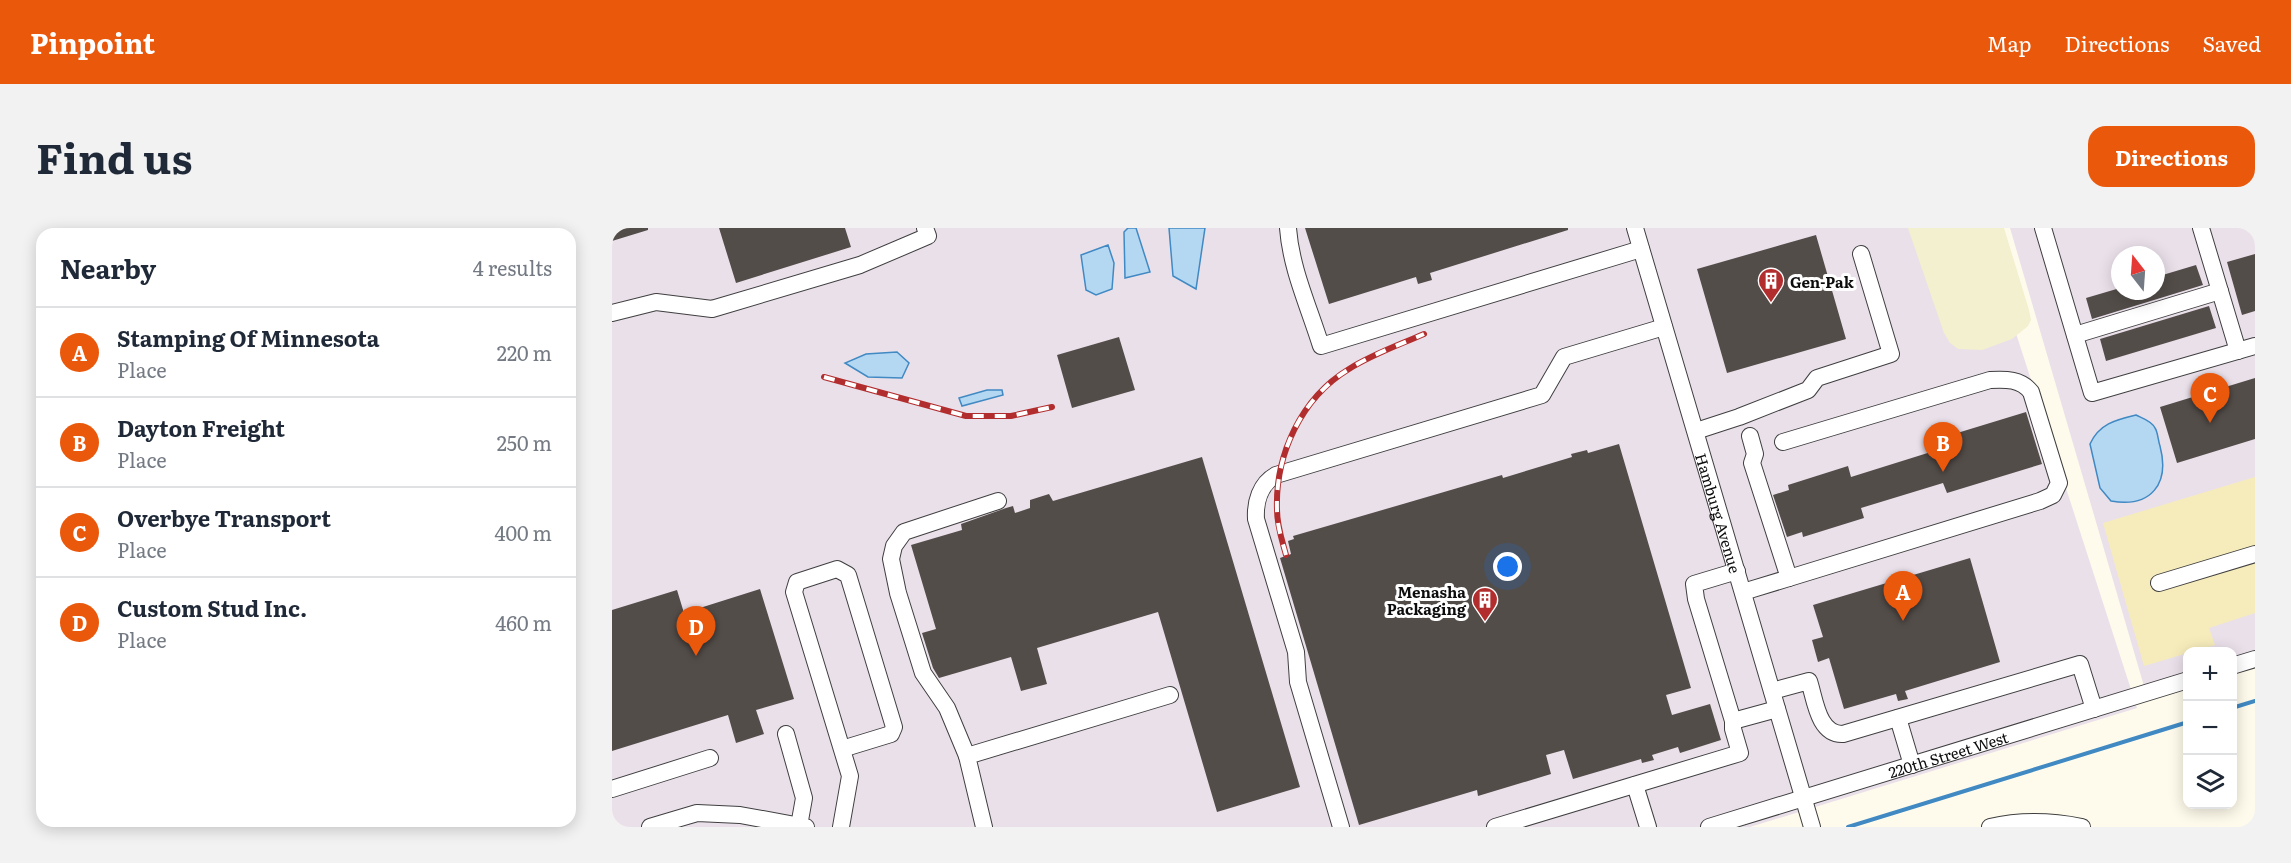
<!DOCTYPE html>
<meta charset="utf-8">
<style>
:root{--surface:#fff;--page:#f2f2f3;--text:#1f2937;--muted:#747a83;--line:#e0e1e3;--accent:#ea580c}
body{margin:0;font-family:Literata,serif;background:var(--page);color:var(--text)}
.controls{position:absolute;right:18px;bottom:18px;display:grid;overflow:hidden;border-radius:12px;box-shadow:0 3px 15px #0003}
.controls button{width:54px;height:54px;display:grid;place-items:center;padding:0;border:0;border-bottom:2px solid var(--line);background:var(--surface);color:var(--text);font:30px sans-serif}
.compass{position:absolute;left:1499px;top:18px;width:54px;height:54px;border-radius:50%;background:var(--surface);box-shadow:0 3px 15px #0003;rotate:343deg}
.you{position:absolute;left:896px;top:339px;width:21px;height:21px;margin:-15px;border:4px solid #fff;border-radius:50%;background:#1a73e8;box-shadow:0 0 0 9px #1a73e833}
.badge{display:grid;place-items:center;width:39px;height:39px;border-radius:50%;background:var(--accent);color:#fff;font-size:20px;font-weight:700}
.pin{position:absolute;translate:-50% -50px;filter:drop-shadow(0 2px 3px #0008)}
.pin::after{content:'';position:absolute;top:32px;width:21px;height:18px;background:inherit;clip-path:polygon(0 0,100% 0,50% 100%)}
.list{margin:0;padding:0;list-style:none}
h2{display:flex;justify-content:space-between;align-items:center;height:78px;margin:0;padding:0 24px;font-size:26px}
h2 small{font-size:20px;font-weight:400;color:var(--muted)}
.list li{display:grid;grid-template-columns:39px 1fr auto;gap:18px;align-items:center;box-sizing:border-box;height:90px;padding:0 24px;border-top:2px solid var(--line)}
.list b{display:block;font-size:22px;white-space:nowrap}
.list p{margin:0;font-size:20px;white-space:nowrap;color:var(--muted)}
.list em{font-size:20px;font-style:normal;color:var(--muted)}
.icon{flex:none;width:33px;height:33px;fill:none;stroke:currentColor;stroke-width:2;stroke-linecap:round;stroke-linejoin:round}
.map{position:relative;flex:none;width:1643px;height:599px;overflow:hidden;border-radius:18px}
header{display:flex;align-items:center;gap:36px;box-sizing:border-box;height:84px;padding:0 30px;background:var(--accent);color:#fff}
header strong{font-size:28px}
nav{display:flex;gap:33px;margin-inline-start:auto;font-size:21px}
.intro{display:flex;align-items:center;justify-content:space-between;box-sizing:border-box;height:144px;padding:0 36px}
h1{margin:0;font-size:42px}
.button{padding:15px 27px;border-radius:18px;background:var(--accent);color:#fff;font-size:21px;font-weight:700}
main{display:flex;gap:36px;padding:0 36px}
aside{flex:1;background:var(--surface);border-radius:18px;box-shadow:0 3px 15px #0003}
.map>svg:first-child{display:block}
</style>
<header>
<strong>Pinpoint</strong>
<nav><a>Map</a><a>Directions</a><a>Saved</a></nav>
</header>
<div class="intro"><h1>Find us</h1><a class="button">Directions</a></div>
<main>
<aside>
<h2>Nearby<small>4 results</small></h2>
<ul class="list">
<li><span class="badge">A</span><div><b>Stamping Of Minnesota</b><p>Place</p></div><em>220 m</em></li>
<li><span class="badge">B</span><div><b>Dayton Freight</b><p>Place</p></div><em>250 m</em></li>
<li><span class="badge">C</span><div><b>Overbye Transport</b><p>Place</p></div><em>400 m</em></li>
<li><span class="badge">D</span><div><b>Custom Stud Inc.</b><p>Place</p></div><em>460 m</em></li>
</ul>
</aside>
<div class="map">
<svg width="1643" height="599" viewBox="0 0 1643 599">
<rect width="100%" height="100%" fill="#fefbec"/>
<path fill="#eae0ea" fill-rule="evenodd" d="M0,0H1370L1525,480L1138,599H0Z
M1398,0H1643V431L1621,438L1620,424H1576L1575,452L1534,465ZM1508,27H1544V63H1508Z"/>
<path fill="#f2f0ce" d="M1296,0H1392L1417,82L1419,92L1416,98L1400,111L1370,122L1346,121L1338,115L1332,105Z"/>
<path fill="#f6ecbb" d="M1643,249V385L1597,400L1603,417L1532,438L1491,295Z"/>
<path fill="#b4d7f2" stroke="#4089c3" stroke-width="1.5" d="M516,0H524L538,44L513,50L512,4Z
M557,0H593L584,61L561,48Z
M496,17L502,35L500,61L484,67L474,62L469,27Z
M285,124L297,135L290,150L256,149L233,135L254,126Z
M375,162H390L391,167L350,178L347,170Z
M1524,187C1530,190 1540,193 1543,200C1546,204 1546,213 1548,218C1558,256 1539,280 1499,273L1488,260L1478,216C1487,196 1503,192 1524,187Z"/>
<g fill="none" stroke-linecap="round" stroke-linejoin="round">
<path stroke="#4089c3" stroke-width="4" d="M1620,480L1643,473
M1236,599L1576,494"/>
</g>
<path fill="#534d49" d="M0,0H36V2L0,13Z
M107,0H233L239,19L124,55Z
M693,0H956V2L818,45L820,52L806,56L804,49L717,76Z
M1204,7L1234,111L1115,145L1085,41Z
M1643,26V83L1630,87L1615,34Z
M1584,37L1591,57L1480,91L1474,70L1508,60V63H1544V49Z
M1597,78L1604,100L1494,133L1488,111Z
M507,109L523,162L460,180L445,127Z
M1643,150V211L1565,235L1548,179Z
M1414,184L1430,236L1335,265L1331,255L1249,280L1252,290L1191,309L1190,304L1175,309L1161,267L1177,262L1176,257L1236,238L1239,249L1322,223L1319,213Z
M1007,216L1079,460L1054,467L1060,487L1098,476L1109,512L1068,525L1066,519L1040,527L1042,532L1030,535L1029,531L961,551L952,522L934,527L939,546L866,568L865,562L747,597L668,330L679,326L676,313L682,311L681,308L791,276L890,247L891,250L960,229L959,226L975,222L976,225Z
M590,229L688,559L605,584L546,384L425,420L435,456L409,463L399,429L327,450L321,440L310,405L324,401L299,317L350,302L349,296L394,280L401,278L403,285L418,280V272L437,266L441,273Z
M1358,330L1388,434L1293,463L1296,471L1286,473L1284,466L1232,481L1217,430L1206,434L1200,412L1211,409L1201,377Z
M148,361L182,471L144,482L152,506L124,515L116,487L0,523V382L65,362L72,385Z"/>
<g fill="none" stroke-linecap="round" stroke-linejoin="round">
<defs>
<g id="minor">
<path d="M676,0C679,41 697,79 709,118L1029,21"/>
<path id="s1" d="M1023,0L1200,599"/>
<path d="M1431,0L1480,165L1643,118"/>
<path d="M1589,0L1626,123"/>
<path d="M0,85L44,74L100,81L248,37L316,8L313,0"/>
<path d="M1463,107L1608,63"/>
<path d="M1084,203L1127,189L1196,162L1205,150L1279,126L1249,26"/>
<path d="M1171,214L1378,152C1394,151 1409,151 1419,164L1447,255L1441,267L1428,273L1177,350"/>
<path d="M1547,355L1643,326"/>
<path d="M1131,364L1177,350L1140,235L1143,226L1138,208"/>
<path d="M1620,438L1643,431"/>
<path d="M1160,463L1197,453C1203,471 1206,507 1231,506L1468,436L1482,481"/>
<path d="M1286,490L1300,537"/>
<path d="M1121,493L1165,481"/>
<path d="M174,506L192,570L187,598"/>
<path d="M355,528L335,480L311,445L286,365L279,331L282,318L292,304L386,273"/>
<path d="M1023,557L1036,599"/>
<path d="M0,561L98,530"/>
<path d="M38,599L85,585L128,587L194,599"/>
<path d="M229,599L238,548L182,364L185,354L225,341L236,347L282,499L279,506L230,521"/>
<path d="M372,599L355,528L558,467"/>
<path d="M729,599L686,454L684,424L644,291C643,274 648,256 664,247L930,167L952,129L1052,99"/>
<path d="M883,599L1128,525L1121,501V493L1084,371L1082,356L1125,343"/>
<path id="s2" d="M1097,599L1576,452"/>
<path d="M1378,599C1408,592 1440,593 1470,599"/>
</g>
</defs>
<use href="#minor" stroke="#3f3f3f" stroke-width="18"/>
<use href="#minor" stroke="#fff" stroke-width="16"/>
<defs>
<path id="rail" d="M212,149L354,188H399L440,179
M674,327C670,312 665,298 665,282C663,227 689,170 737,141C761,126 787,117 812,106"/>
</defs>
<use href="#rail" stroke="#b22e2e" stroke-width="6"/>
<use href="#rail" stroke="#fff" stroke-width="4" stroke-dasharray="11" stroke-linecap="butt"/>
</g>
<defs>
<symbol id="building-pin" viewBox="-11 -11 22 30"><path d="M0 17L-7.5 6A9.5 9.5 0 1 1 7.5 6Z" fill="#b22e2e" stroke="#fff"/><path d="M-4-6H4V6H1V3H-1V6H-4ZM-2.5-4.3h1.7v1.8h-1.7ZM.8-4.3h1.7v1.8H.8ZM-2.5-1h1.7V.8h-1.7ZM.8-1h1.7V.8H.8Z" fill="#fff"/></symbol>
</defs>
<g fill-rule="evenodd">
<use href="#building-pin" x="1144" y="38" width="30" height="40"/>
<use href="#building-pin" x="858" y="357" width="30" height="40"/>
</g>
<g text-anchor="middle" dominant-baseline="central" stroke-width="6" stroke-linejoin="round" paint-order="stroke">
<g font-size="15" font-weight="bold" fill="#0c0c0c" stroke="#fff" text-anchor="start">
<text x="1178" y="53">Gen-Pak</text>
<text x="854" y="363" text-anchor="end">Menasha<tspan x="854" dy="17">Packaging</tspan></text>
</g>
<g font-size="15" fill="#0c0c0c" stroke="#fff">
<text stroke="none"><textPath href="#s1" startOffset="297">Hamburg Avenue</textPath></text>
<text stroke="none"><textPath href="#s2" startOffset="250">220th Street West</textPath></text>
</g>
</g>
</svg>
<div class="controls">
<button>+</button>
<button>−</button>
<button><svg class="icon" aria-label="layers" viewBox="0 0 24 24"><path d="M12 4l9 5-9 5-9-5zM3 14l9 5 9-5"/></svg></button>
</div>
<svg class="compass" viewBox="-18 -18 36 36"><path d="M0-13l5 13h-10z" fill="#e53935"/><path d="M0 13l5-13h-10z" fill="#747a83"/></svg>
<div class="you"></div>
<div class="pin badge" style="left:1291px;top:393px">A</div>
<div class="pin badge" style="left:1331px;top:244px">B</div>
<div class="pin badge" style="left:1598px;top:195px">C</div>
<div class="pin badge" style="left:84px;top:428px">D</div>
</div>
</main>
